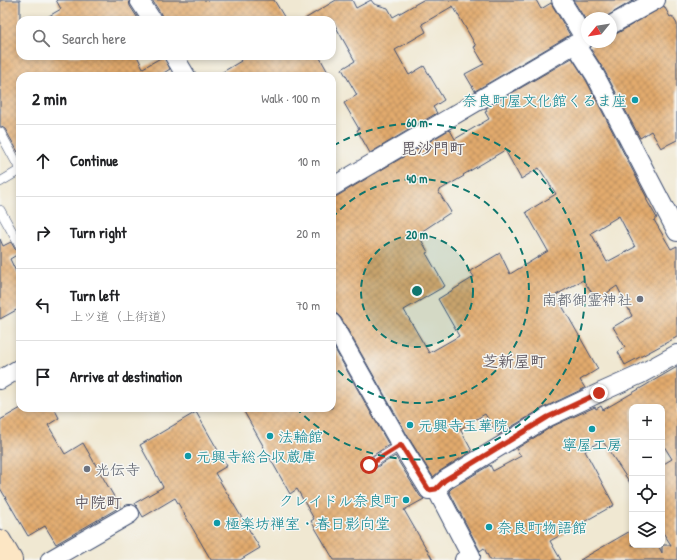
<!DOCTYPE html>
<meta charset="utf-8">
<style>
:root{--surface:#fff;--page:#f2f2f2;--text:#202124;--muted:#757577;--line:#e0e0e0}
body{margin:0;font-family:"Patrick Hand","Klee One",sans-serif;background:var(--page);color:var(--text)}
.controls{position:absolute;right:12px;bottom:12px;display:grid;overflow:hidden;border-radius:8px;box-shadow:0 2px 6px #0003}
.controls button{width:36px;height:36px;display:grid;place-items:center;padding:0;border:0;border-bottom:1px solid var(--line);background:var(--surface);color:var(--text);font:20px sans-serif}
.compass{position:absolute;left:581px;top:12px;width:36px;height:36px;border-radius:50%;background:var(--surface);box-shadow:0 2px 6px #0003;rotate:240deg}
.stop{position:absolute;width:12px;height:12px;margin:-9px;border:3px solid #c8321e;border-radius:50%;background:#fff}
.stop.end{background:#c8321e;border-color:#fff;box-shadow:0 1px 4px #0008}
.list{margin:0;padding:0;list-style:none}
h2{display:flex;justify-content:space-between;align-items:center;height:52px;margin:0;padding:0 16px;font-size:17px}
h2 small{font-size:13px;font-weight:400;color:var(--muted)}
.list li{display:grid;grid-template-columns:26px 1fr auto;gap:12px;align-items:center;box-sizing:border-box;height:72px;padding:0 16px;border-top:1px solid var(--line)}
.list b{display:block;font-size:15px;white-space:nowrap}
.list p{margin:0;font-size:13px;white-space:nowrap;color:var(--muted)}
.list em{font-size:13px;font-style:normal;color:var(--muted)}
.icon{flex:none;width:22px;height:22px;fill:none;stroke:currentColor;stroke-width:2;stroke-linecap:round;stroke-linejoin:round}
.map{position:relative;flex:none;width:677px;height:560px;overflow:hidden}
.search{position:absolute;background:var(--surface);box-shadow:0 2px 6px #0003;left:16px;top:16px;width:320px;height:44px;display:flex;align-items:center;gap:10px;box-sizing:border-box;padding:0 14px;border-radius:12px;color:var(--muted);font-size:15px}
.panel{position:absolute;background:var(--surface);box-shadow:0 2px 6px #0003;left:16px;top:72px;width:320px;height:340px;border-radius:12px}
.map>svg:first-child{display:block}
</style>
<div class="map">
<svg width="677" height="560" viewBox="0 0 677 560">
<defs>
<pattern id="building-cross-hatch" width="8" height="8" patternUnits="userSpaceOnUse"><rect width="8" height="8" fill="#e2aa6d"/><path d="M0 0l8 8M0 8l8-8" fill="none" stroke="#b68b5d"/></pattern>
</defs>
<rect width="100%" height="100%" fill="#f6f6f2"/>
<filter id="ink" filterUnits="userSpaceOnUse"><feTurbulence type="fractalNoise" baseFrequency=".025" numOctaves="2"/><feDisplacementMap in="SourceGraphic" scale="8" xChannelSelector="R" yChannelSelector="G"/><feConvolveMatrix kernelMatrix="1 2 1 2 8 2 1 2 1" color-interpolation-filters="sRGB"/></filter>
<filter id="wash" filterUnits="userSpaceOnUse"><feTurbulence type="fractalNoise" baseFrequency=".012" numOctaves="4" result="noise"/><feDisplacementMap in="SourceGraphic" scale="16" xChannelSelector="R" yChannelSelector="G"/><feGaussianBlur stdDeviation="0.9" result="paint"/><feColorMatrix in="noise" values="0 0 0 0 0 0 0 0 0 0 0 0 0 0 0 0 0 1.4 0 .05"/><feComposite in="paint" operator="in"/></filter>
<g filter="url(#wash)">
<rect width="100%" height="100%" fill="#f0e8d2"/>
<g id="blocks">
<path fill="url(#building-cross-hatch)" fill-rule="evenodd" d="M0,0H20V56H137L143,68L164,56L170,69L159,76H20V151L18,152L5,129L0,126Z
M56,0H129L130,6L139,20H42L61,9Z
M152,0H274L286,20H162L161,14Z
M336,0H352L356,8L371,0L374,4L388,8L393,17L423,0H536L541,9L551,3L570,35L475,91L465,74L484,64L474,47L476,46L453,6L422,24L426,32L395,50L409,75L424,66L444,100L433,107L437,113L370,153L357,130L359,129L344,103L357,95L342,69L355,61L332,20H303Z
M573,0H634L604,18H587V22Z
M664,6L670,17L672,16L677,24V140L661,148L651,131L640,138L604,70L590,48L595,42H611V35L616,34Z
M238,56H319L330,76H216L241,61Z
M572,58L586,80L647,198L646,199L657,218L654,220L671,249L677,246V337L625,365L618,352L625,347L613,327L632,316L617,286L597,300L583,280L556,295L598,369L580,380L585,388L543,408L498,435L485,414L460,429L472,451L440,471L433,477L410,440L341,318L337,314L332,313V197L337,196L447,131L450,130L455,139L489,119L485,112L487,111L486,108ZM505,150L521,179L539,168L556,194L526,212L548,251L510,274L500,253L470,271L474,277L438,299L459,336L429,353L404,310L445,286L426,253L428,252L418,234L451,212L438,191L464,176L463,175ZM619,216L635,247L607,262L591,233Z
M0,239L3,246L11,242L15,249L20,252V253L10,259L20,280V308L0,319Z
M332,344L389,445L366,460L364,463V468L367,470H372L395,456L420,496L424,499L404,510L433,560H334L311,521L314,519L297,489L290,494L242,408H332Z
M677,367V560H580L632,530V545H658L662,553V545H671L662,531V465L672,459L662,443V407H632V486L602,440L585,451L614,505L550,541L561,560H490L484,548L480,551L449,491L452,488L490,465L493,471L521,456L516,449L553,426L595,407L596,409L601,406L603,410Z
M21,408H54L59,418L48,425L65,454L83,443L120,507L56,544L45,526L28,536L0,488V420Z
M196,412L227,466L215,473L260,548L240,560H211L175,498L143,517L135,503L163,487L140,445Z"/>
</g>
</g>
<g filter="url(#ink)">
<use href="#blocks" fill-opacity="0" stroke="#3b4b6f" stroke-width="1"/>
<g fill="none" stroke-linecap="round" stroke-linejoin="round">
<defs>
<path id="lane" d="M0,132L20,169
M0,182L20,170
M0,210L20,246
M369,465L401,445"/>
<path id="street" d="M139,0L152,20
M561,0L585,39
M611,25L656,0
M174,56L186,76
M332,187L575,44L595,75L677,232
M332,323L401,445L429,490L436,489
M0,380L20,368
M50,560L130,514
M464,560L471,556L436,489L445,480L548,417L599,393L639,375L677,354"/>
<path id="secondary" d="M0,541L11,560"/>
</defs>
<use href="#lane" stroke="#3b4b6f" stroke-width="10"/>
<use href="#street" stroke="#3b4b6f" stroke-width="20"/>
<use href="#secondary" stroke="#3b4b6f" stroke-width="24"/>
<use href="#lane" stroke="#fff" stroke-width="9"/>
<use href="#street" stroke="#fff" stroke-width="18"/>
<use href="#secondary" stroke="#fce6c4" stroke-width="22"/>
</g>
</g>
<g fill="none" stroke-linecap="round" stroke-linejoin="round" filter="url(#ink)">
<path stroke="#c8321e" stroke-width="5" d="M369,465L401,445L429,490L436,489L445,480L476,461L548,417L599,393"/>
</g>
<circle cx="417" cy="291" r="56" fill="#0f766e" fill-opacity=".12"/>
<g fill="none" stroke="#0f766e" stroke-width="2" stroke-dasharray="7 5">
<circle cx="417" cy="291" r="56"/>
<path d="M332 218A112 112 0 1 1 332 364"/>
<path d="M333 146A168 168 0 1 1 297 409"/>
</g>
<g fill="#0f9aa8" stroke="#f6f6f2" stroke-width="1.5">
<circle cx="635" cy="100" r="4"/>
<circle cx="410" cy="425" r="4"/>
<circle cx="592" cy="429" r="4"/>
<circle cx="270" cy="436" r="4"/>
<circle cx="188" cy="456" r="4"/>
<circle cx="406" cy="500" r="4"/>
<circle cx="217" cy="523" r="4"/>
<circle cx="489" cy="527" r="4"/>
</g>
<g fill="#6b7280" stroke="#f6f6f2" stroke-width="1.5">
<circle cx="640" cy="299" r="4"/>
<circle cx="87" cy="469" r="4"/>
</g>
<g text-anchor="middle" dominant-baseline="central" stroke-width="3" stroke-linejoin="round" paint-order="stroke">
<g font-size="15" fill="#0d838f" stroke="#f6f6f2" text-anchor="start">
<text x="627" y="100" text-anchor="end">奈良町屋文化館くるま座</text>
<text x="418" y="425">元興寺玉華院</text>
<text x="278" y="436">法輪館</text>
<text x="592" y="444" text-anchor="middle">寧屋工房</text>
<text x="196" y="456">元興寺総合収蔵庫</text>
<text x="398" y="500" text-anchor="end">クレイドル奈良町</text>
<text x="225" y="523">極楽坊禅室・春日影向堂</text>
<text x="497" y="527">奈良町物語館</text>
</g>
<g font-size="15" fill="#5b616d" stroke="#f6f6f2" text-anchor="end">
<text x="632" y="299">南都御霊神社</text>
<text x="95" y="469" text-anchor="start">光伝寺</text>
</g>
<g font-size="16" font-weight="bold" fill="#615a63" stroke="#f6f6f2">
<text x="433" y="148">毘沙門町</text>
<text x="514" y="361">芝新屋町</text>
<text x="98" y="502">中院町</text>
</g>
</g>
<circle cx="417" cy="291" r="6" fill="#0f766e" stroke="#f6f6f2" stroke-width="2"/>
<g font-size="12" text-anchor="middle" font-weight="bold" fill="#0f766e" stroke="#f6f6f2" stroke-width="3" stroke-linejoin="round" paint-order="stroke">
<text x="417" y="127">60 m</text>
<text x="417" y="183">40 m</text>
<text x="417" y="239">20 m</text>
</g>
</svg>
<div class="controls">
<button>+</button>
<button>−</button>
<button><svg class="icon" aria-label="locate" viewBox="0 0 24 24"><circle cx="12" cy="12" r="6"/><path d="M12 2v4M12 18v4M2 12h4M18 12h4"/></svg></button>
<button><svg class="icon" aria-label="layers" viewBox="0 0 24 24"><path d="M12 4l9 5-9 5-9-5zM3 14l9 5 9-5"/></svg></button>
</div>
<svg class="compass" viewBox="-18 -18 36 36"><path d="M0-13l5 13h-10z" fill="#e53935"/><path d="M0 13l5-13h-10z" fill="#757577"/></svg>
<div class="stop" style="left:369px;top:465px"></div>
<div class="stop end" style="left:599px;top:393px"></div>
<div class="search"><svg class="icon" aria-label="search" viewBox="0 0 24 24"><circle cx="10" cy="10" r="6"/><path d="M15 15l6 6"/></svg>Search here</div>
<section class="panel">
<h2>2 min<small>Walk · 100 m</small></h2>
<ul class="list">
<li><svg class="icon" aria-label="ahead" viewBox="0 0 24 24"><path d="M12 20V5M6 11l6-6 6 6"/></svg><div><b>Continue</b></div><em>10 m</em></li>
<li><svg class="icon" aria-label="right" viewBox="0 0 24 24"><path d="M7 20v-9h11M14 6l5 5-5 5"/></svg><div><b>Turn right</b></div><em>20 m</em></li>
<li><svg class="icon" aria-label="left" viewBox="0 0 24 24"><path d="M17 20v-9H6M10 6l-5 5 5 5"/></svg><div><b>Turn left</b><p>上ツ道（上街道）</p></div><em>70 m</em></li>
<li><svg class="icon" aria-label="arrive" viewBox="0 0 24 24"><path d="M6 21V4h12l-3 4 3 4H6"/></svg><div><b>Arrive at destination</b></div></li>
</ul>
</section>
</div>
